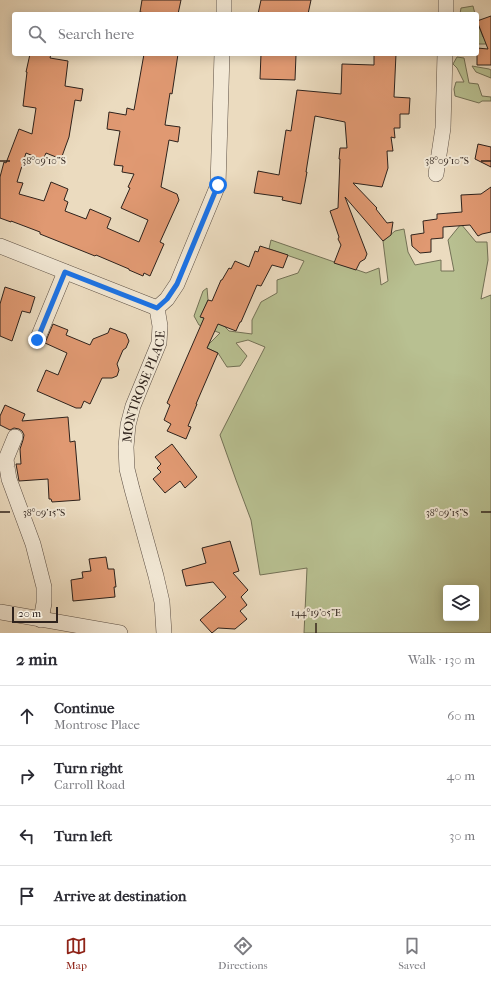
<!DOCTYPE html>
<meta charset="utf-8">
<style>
:root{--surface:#fff;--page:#f7f7f7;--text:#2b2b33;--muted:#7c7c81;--line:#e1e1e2;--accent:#8f2418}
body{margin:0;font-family:"IM FELL French Canon",serif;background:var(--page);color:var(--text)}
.controls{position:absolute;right:12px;bottom:12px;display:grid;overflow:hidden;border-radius:4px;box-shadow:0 2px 10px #0003}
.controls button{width:36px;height:36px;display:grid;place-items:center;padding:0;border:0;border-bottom:1px solid var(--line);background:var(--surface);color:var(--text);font:20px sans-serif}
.scale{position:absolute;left:12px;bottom:10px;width:46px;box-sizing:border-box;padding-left:4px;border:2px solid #2e221c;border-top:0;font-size:11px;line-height:14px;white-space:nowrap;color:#2e221c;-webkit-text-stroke:3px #f2e8d5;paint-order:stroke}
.stop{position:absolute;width:12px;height:12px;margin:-9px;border:3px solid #1a73e8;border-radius:50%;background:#fff}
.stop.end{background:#1a73e8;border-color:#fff;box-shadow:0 1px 4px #0008}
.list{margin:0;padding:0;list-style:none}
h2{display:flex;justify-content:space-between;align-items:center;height:52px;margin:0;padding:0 16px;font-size:17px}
h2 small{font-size:13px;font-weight:400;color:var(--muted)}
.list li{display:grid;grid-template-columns:26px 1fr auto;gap:12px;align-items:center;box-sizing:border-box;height:60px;padding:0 16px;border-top:1px solid var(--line)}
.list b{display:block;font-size:15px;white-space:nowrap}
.list p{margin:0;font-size:13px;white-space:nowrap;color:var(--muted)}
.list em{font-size:13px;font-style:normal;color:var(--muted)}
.icon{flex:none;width:22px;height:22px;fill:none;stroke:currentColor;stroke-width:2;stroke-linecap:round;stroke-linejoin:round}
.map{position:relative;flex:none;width:491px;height:633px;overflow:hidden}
.search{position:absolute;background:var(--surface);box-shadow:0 2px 10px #0003;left:12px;right:12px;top:12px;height:44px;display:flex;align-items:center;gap:10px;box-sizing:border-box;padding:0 14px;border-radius:4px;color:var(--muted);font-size:15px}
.sheet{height:292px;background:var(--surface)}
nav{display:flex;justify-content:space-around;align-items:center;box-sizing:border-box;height:56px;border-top:1px solid var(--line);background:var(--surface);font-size:11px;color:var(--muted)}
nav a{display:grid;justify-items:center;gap:2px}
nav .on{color:var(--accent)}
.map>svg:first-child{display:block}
</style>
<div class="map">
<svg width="491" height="633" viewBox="0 0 491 633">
<rect width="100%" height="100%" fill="#ebdbbf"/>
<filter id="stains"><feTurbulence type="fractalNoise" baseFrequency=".005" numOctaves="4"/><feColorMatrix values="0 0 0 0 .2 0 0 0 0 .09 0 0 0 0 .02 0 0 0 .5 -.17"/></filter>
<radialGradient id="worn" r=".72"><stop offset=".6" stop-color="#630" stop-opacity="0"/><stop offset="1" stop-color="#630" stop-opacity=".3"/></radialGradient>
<path fill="#b8c091" stroke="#737156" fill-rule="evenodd" d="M473,6L475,14H460L461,8Z
M477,21L483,37L491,44H477Z
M457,57L464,58L469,83L478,84L482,96L491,97V101H482L479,103L455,96L454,89L456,82H464L457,68L453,64Z
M472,66L489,69L491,70V78L476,72Z
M461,224L476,242H487L488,260L481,299L491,295V633H304L307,568L260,575L251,520L236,480L220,435L265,347L248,340L236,343L247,356L240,366L227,367L218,353L207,348L209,344L220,333L199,325L194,316L203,291L207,288L208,300L201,317L224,326L229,331L252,334V320L261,302L277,293V280L298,273L304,261L269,249L271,240L366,273L379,268L381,285L388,281L383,241L395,231L404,229L408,252L415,265L441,260V271H454L448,240ZM446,588H476V618H446Z"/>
<path fill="#e09972" stroke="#2e221c" d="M142,0H181L178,14H151L140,12Z
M261,0H311L308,14H258Z
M491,16V65H477V48L488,49L477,21Z
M30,54H51L50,58L68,61L65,86L83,89L81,101L75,100L69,137L61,159L46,153L43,160L26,153L17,182L23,183L19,194L44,201L51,182L68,189L64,200L68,202L65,211L86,219L90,209L111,218L107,228L139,242L148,220L121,208L130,188L128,187L134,174L122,172L123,166L114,165L120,131L107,129L109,112L126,115L127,108L134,110L144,54H178L172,94L170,93L165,125L180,127L178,142L169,140L161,187L177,194L179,200L160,242L164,244L150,276L144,273L143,276L129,270V269L96,255L95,256L40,234V232L11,221V222L0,218V177L4,162L6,163L19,129L32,134L36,108L23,106L27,72H26Z
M261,54L296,55L295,80L260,79Z
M374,54H396L394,97L410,98L409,114H400V128H394L395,138L391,137L393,151H387L388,168L382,187L353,183L377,208L376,209L387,223L393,222L391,235L383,241L345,197L367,254L365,259L360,262L356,270L334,263L341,245L338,239L339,237L330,211L338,208L340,159H339L340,148H347L345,122L315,116L306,172H307L301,204L282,200L283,197L254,193L258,171L279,175L286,130L291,131L297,90L341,94L342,64L374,65Z
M478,144L491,147V167L475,159Z
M491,187V232L482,234L478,236L470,225L443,227V238L431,239V252L420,253L412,246L411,235L424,233L423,221L437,219V214L462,212L461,195L481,194Z
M260,246L288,255L283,268L272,265L261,286L257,285L241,322H240L236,331L218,324L207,348L218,353L196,404H197L188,426L191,427L186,439L167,431L171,424L164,420L170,405L167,403L204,318L200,317L208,300L212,301L221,280H222L229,268L231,269L235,261L249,267L255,251L258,252Z
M5,287L35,297L30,313L22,311L12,341L0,336V304Z
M53,324L68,330L66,335L90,345L93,339L108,333L110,328L126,334L129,341L126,348L123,350L117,364L119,370L117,376L112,378H102L90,404L84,401L81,408H76L37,391L46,370L58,375L67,353L45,343Z
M5,405L25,414L22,421L68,417L70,442L75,441L80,500L52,502L51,499H49L48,479L19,481L16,464H21L20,449L23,440L24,435L22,431L19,429L14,428L10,430L0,425V416Z
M172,444L197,477L185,488L180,481L165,493L153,479L161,472L157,468L161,464L155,457Z
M230,541L239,571L233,573L248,590L241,597L247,605L240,611L247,619L235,629L218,628L212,633L200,620L226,597L213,582L186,586L182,570L206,563L202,548Z
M106,557L108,569H114L116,587H114L115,597L73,601L71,580L83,578L82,572L91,571L89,559Z"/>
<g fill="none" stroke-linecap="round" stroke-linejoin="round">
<defs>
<g id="minor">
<path d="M224,14V0"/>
<path d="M446,14V0"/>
<path d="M436,174L443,128L445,54"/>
<path d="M0,246L157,308"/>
<path d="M37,340L65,272"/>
<path d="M15,437L6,459L7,467L9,479L33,544L44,587V603L41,620"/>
<path d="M0,612L120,633"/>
<path id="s1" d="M164,633L162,602L156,576L132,489L127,469L126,447L128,425L133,406L159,343L160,326L157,308L167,299L177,284L218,185L222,54"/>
</g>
</defs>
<use href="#minor" stroke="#5d5045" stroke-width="16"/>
<use href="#minor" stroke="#f2e8d5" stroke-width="15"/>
</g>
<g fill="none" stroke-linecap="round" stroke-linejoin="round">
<path stroke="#1a73e8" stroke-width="5" d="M37,340L65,272L157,308L167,299L177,284L218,185"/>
</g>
<path fill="none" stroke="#2e221c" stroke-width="1.5" d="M0,161H10M481,161H491M0,512H10M481,512H491M316,623V633"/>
<g text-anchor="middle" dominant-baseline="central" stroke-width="4" stroke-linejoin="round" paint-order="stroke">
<g font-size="13" fill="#2e221c" stroke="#f2e8d5">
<text stroke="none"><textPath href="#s1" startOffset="254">MONTROSE PLACE</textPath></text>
</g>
</g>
<g font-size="10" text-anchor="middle" fill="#2e221c" stroke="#f2e8d5" stroke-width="4" stroke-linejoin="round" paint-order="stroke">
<text x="44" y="164">38°09'10"S</text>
<text x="447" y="164">38°09'10"S</text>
<text x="44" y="516">38°09'15"S</text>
<text x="447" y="516">38°09'15"S</text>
<text x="316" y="616">144°19'05"E</text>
</g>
<rect width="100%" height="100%" filter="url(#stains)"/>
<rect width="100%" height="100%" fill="url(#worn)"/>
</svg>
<div class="controls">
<button><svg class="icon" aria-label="layers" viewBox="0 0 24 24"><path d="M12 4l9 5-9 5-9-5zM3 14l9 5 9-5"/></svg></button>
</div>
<div class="scale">20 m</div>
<div class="stop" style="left:218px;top:185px"></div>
<div class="stop end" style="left:37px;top:340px"></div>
<div class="search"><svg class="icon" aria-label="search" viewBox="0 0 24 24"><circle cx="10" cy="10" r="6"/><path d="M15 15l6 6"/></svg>Search here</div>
</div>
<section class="sheet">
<h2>2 min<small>Walk · 130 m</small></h2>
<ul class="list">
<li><svg class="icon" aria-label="ahead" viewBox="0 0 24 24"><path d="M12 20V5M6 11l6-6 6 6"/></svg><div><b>Continue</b><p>Montrose Place</p></div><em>60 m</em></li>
<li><svg class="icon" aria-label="right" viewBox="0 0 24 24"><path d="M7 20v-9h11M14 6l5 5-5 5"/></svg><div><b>Turn right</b><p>Carroll Road</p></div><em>40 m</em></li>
<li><svg class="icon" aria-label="left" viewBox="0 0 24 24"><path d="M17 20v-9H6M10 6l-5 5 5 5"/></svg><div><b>Turn left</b></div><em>30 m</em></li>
<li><svg class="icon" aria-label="arrive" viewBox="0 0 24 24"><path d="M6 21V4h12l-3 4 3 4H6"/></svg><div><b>Arrive at destination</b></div></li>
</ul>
</section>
<nav>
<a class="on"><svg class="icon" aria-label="map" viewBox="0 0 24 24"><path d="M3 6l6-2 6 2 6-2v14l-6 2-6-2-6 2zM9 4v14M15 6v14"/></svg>Map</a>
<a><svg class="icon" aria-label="directions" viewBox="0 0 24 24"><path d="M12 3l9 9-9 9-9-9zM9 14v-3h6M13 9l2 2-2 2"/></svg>Directions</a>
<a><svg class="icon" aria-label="saved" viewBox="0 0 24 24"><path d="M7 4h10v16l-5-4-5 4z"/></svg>Saved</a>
</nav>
